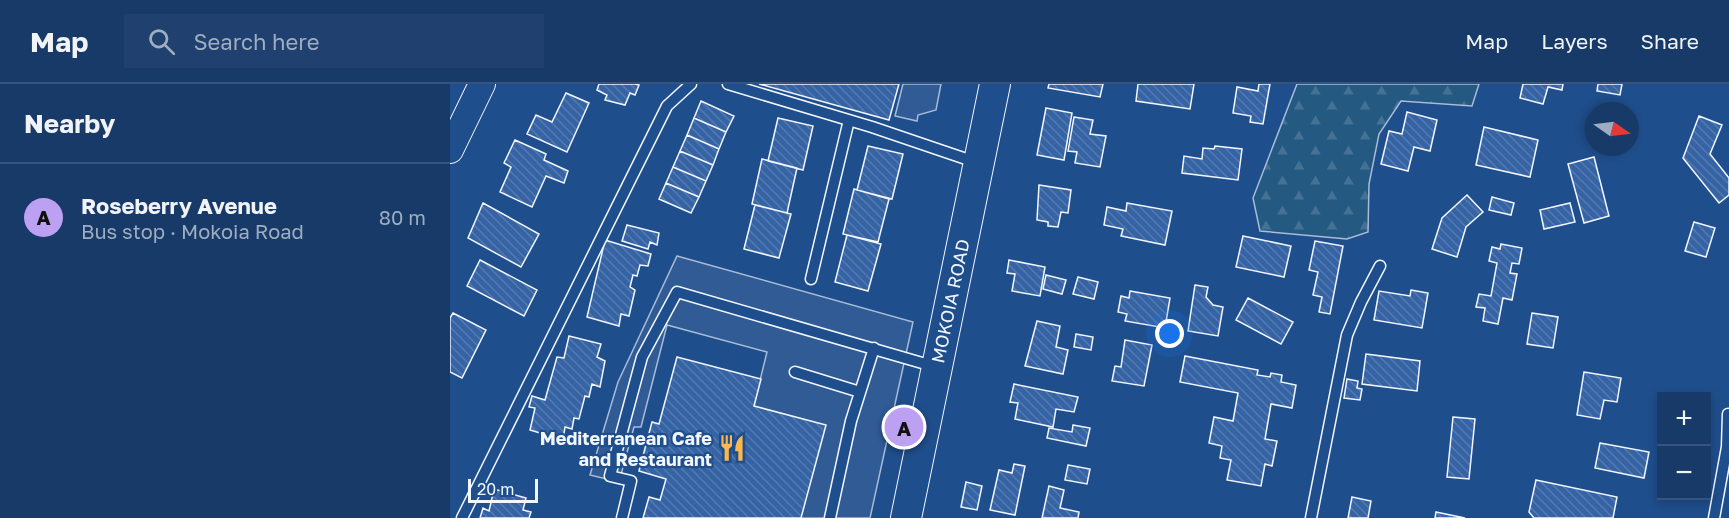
<!DOCTYPE html>
<meta charset="utf-8">
<style>
:root{--surface:#173a69;--page:#20416f;--text:#f1f3f6;--muted:#9eadc0;--line:#36547d;--accent:#bca0f2}
body{margin:0;font-family:"Golos Text",sans-serif;background:var(--page);color:var(--text)}
.controls{position:absolute;right:18px;bottom:18px;display:grid;overflow:hidden;border-radius:0px;box-shadow:0 3px 9px #0003}
.controls button{width:54px;height:54px;display:grid;place-items:center;padding:0;border:0;border-bottom:2px solid var(--line);background:var(--surface);color:var(--text);font:30px sans-serif}
.compass{position:absolute;left:1135px;top:18px;width:54px;height:54px;border-radius:50%;background:var(--surface);box-shadow:0 3px 9px #0003;rotate:104deg}
.scale{position:absolute;left:18px;bottom:15px;width:70px;box-sizing:border-box;padding-left:6px;border:3px solid #f2f6ff;border-top:0;font-size:16px;line-height:21px;white-space:nowrap;color:#f2f6ff;-webkit-text-stroke:4px #1f4e8c;paint-order:stroke}
.you{position:absolute;left:720px;top:250px;width:21px;height:21px;margin:-15px;border:4px solid #fff;border-radius:50%;background:#1a73e8;box-shadow:0 0 0 9px #1a73e833}
.badge{display:grid;place-items:center;width:39px;height:39px;border-radius:50%;background:var(--accent);color:#111;font-size:20px;font-weight:700}
.pin{position:absolute;translate:-50% -50%;border:3px solid #fff;box-shadow:0 2px 6px #0006}
.list{margin:0;padding:0;list-style:none}
h2{display:flex;justify-content:space-between;align-items:center;height:78px;margin:0;padding:0 24px;font-size:26px}
h2 small{font-size:20px;font-weight:400;color:var(--muted)}
.list li{display:grid;grid-template-columns:39px 1fr auto;gap:18px;align-items:center;box-sizing:border-box;height:108px;padding:0 24px;border-top:2px solid var(--line)}
.list b{display:block;font-size:22px;white-space:nowrap}
.list p{margin:0;font-size:20px;white-space:nowrap;color:var(--muted)}
.list em{font-size:20px;font-style:normal;color:var(--muted)}
.icon{flex:none;width:33px;height:33px;fill:none;stroke:currentColor;stroke-width:2;stroke-linecap:round;stroke-linejoin:round}
.map{position:relative;flex:none;width:1279px;height:434px;overflow:hidden}
header{display:flex;align-items:center;gap:36px;box-sizing:border-box;height:84px;padding:0 30px;background:var(--surface);border-bottom:2px solid var(--line)}
header strong{font-size:28px}
nav{display:flex;gap:33px;margin-inline-start:auto;font-size:21px}
.search{width:420px;height:54px;background:var(--page);display:flex;align-items:center;gap:15px;box-sizing:border-box;padding:0 21px;border-radius:0px;color:var(--muted);font-size:22px}
main{display:flex}
aside{flex:1;background:var(--surface)}
.map>svg:first-child{display:block}
</style>
<header>
<strong>Map</strong>
<div class="search"><svg class="icon" aria-label="search" viewBox="0 0 24 24"><circle cx="10" cy="10" r="6"/><path d="M15 15l6 6"/></svg>Search here</div>
<nav><a>Map</a><a>Layers</a><a>Share</a></nav>
</header>
<main>
<aside>
<h2>Nearby<small></small></h2>
<ul class="list">
<li><span class="badge">A</span><div><b>Roseberry Avenue</b><p>Bus stop · Mokoia Road</p></div><em>80 m</em></li>
</ul>
</aside>
<div class="map">
<svg width="1279" height="434" viewBox="0 0 1279 434">
<defs>
<pattern id="forest-firs" width="22" height="20" patternUnits="userSpaceOnUse" patternTransform="scale(1.5)"><rect width="22" height="20" fill="#245a82"/><path d="M5 1l3.5 6h-7zM16 11l3.5 6h-7z" fill="#447295"/></pattern>
<pattern id="building-back-hatch" width="6" height="6" patternUnits="userSpaceOnUse" patternTransform="scale(1.5)"><rect width="6" height="6" fill="#3563a3"/><path d="M-1 5l2 2M0 0l6 6M5-1l2 2" fill="none" stroke="#537ab1"/></pattern>
</defs>
<rect width="100%" height="100%" fill="#1f4e8c"/>
<path fill="url(#forest-firs)" stroke="#a8bbd7" stroke-width="1.5" d="M847,0H1029L1022,22L951,17L929,50L919,100L918,148L897,155L810,147L803,114Z"/>
<path fill="#305b95" stroke="#a8bbd7" stroke-width="1.5" d="M453,0H491L486,26L468,31L467,37L445,32Z
M227,172L463,238L420,434H345L302,329L317,268L217,241L191,343H184L169,398L140,391L168,298Z"/>
<path fill="url(#building-back-hatch)" stroke="#f2f6ff" stroke-width="1.5" d="M149,0H185L189,1L185,11L180,9L175,21L155,16L157,11L147,6Z
M309,0H449L439,36Z
M599,0H653L650,13L598,4Z
M688,0H744L740,25L686,17Z
M809,0H820L813,40L800,38L801,32L783,29L787,3L808,7Z
M1073,0H1113L1112,6L1098,3L1093,20L1070,14Z
M1148,0H1172L1170,11L1147,7Z
M116,9L139,19L117,68L77,50L86,31L102,38Z
M251,17L284,32L276,48L244,34Z
M596,24L622,29L614,76L587,71Z
M957,28L987,36L980,67L964,63L958,87L931,80L939,47L952,50Z
M1249,32L1272,41L1260,70L1279,94V111L1269,119L1233,74Z
M624,33L643,36L640,50L656,52L650,83L625,79L627,68L618,67Z
M244,34L276,48L269,65L237,51Z
M328,34L363,42L353,86L318,77Z
M1034,43L1088,56L1080,93L1026,81Z
M237,51L269,65L263,81L230,67Z
M65,56L96,70L94,76L118,87L114,99L96,92L82,123L50,108L61,83L54,79Z
M418,62L453,70L442,115L407,106Z
M765,62L792,65L788,96L732,89L734,72L752,75L753,64L764,65Z
M230,67L263,81L256,97L223,83Z
M1144,73L1159,132L1134,139L1118,80Z
M312,75L347,84L337,129L302,120Z
M223,83L256,97L249,113L216,99Z
M216,99L249,113L241,129L209,115Z
M589,101L621,106L618,129L611,128L608,143L598,142V138L587,136Z
M404,105L439,115L428,158L393,150Z
M1017,111L1033,128L1016,143L1007,173L982,165L992,134Z
M1042,113L1064,119L1061,131L1039,126Z
M33,119L89,150L71,183L18,154Z
M677,119L722,127L715,161L671,152L673,145L654,141L657,123L676,127Z
M1120,119L1125,138L1094,145L1090,126Z
M305,121L341,130L329,174L294,165Z
M1244,138L1265,144L1256,173L1235,167Z
M177,141L209,149L207,161L200,158L198,165L172,157Z
M397,151L431,160L418,207L385,198Z
M793,152L841,162L834,193L786,183Z
M155,156L201,170L198,182L190,181L187,192L183,191L180,203L185,206L179,232L171,230L169,242L137,233Z
M865,157L893,162L880,230L869,228L872,213L863,211L868,188L859,186Z
M1051,160L1072,164L1069,180L1062,179L1060,189L1067,190L1062,216L1053,214L1048,240L1033,237L1035,224L1026,223L1029,210L1041,212L1047,179L1039,177L1042,163L1050,165Z
M30,176L87,206L74,232L17,202Z
M559,176L595,183L590,212L562,207L565,190L557,189Z
M596,191L616,196L612,210L593,205Z
M628,193L648,198L644,215L623,210Z
M745,201L758,203L756,213L763,221L773,223L768,252L738,247Z
M961,206L978,209L972,244L924,236L929,207L960,212Z
M680,207L720,214L715,244L675,237L677,230L668,228L671,212L679,214Z
M798,214L843,238L831,260L786,236Z
M3,229L36,246L12,294L0,288V234Z
M1082,229L1108,233L1103,264L1077,260Z
M587,237L610,242L606,263L618,266L613,290L575,282Z
M626,250L643,253L641,266L624,263Z
M119,252L151,260L147,273L155,277L150,303L142,300L139,313L135,312L129,335L124,334L122,345L115,343L113,356L80,346L85,324L79,323L82,312L95,316L107,273L114,274Z
M675,256L702,261L694,302L662,297L665,282L671,283Z
M916,270L970,277L967,307L912,300Z
M735,272L808,286L807,291L820,293L821,289L832,291L831,298L846,301L842,324L821,320L815,355L827,357L822,382L815,380L811,402L777,396L781,376L770,374L772,362L759,359L764,333L783,337L788,309L730,298Z
M227,273L311,295L304,322L376,341L351,434H193L199,413L210,416L216,395L189,387L202,338L209,340Z
M1134,288L1171,294L1167,318L1154,316L1150,335L1127,331Z
M897,295L908,297L907,304L912,305L910,316L894,314Z
M564,300L628,313L624,328L606,325L603,343L565,335L568,319L560,318Z
M1003,333L1025,335L1019,395L997,393Z
M623,341L640,344L636,362L597,354L599,344L622,348Z
M1150,359L1199,368L1194,394L1145,384Z
M564,380L575,382L565,431L540,426L549,386L562,389Z
M618,381L640,385L637,400L615,396Z
M1086,396L1167,413L1163,434H1084L1079,428Z
M516,398L532,402L527,426L511,423Z
M599,402L614,406L610,424L629,428L628,434H592Z
M44,405L76,414L73,426L81,428L79,434H30L33,424L39,427Z
M902,413L921,417L918,434H898Z
M986,428L1015,434H985Z"/>
<g fill="none" stroke-linecap="round" stroke-linejoin="round">
<defs>
<path id="service" d="M278,0L422,43L528,79
M361,195L399,36
M345,288L410,308
M12,434L217,22L241,0
M172,434L181,397L160,392L192,273L227,208L486,283
M380,434L401,337L424,264
M861,434L897,251L911,218L930,182
M1264,434L1277,363L1278,330"/>
<path id="tertiary" d="M0,66L32,0"/>
<path id="secondary" d="M456,434L545,0"/>
</defs>
<use href="#service" stroke="#f2f6ff" stroke-width="13"/>
<use href="#tertiary" stroke="#f2f6ff" stroke-width="28"/>
<use href="#secondary" stroke="#f2f6ff" stroke-width="32"/>
<use href="#service" stroke="#1f4e8c" stroke-width="10"/>
<use href="#tertiary" stroke="#1f4e8c" stroke-width="26"/>
<use href="#secondary" stroke="#1f4e8c" stroke-width="30"/>
</g>
<defs>
<symbol id="restaurant-bare" viewBox="-9 -9 18 18"><path d="M-5-6h1v4h1v-4h1v4h1v-4h1v5L-1.5 .5V6h-2V.5L-5-1ZM5-6V6H3V1.5H1.5Q1.5-4 5-6Z" fill="#ffb74d" stroke="#1f4e8c" stroke-width="2.5" paint-order="stroke"/></symbol>
</defs>
<g fill-rule="evenodd">
<use href="#restaurant-bare" x="263" y="345" width="38" height="38"/>
</g>
<g text-anchor="middle" dominant-baseline="central" stroke-width="4.5" stroke-linejoin="round" paint-order="stroke">
<g font-size="18" fill="#f2f6ff" stroke="#1f4e8c">
<text transform="translate(500 217) rotate(-78)">MOKOIA ROAD</text>
</g>
<g font-size="18" font-weight="bold" fill="#f2f6ff" stroke="#1f4e8c" text-anchor="end">
<text x="262" y="354">Mediterranean Cafe<tspan x="262" dy="21">and Restaurant</tspan></text>
</g>
</g>
</svg>
<div class="controls">
<button>+</button>
<button>−</button>
</div>
<svg class="compass" viewBox="-18 -18 36 36"><path d="M0-13l5 13h-10z" fill="#e53935"/><path d="M0 13l5-13h-10z" fill="#9eadc0"/></svg>
<div class="scale">20 m</div>
<div class="you"></div>
<div class="pin badge" style="left:454px;top:343px">A</div>
</div>
</main>
